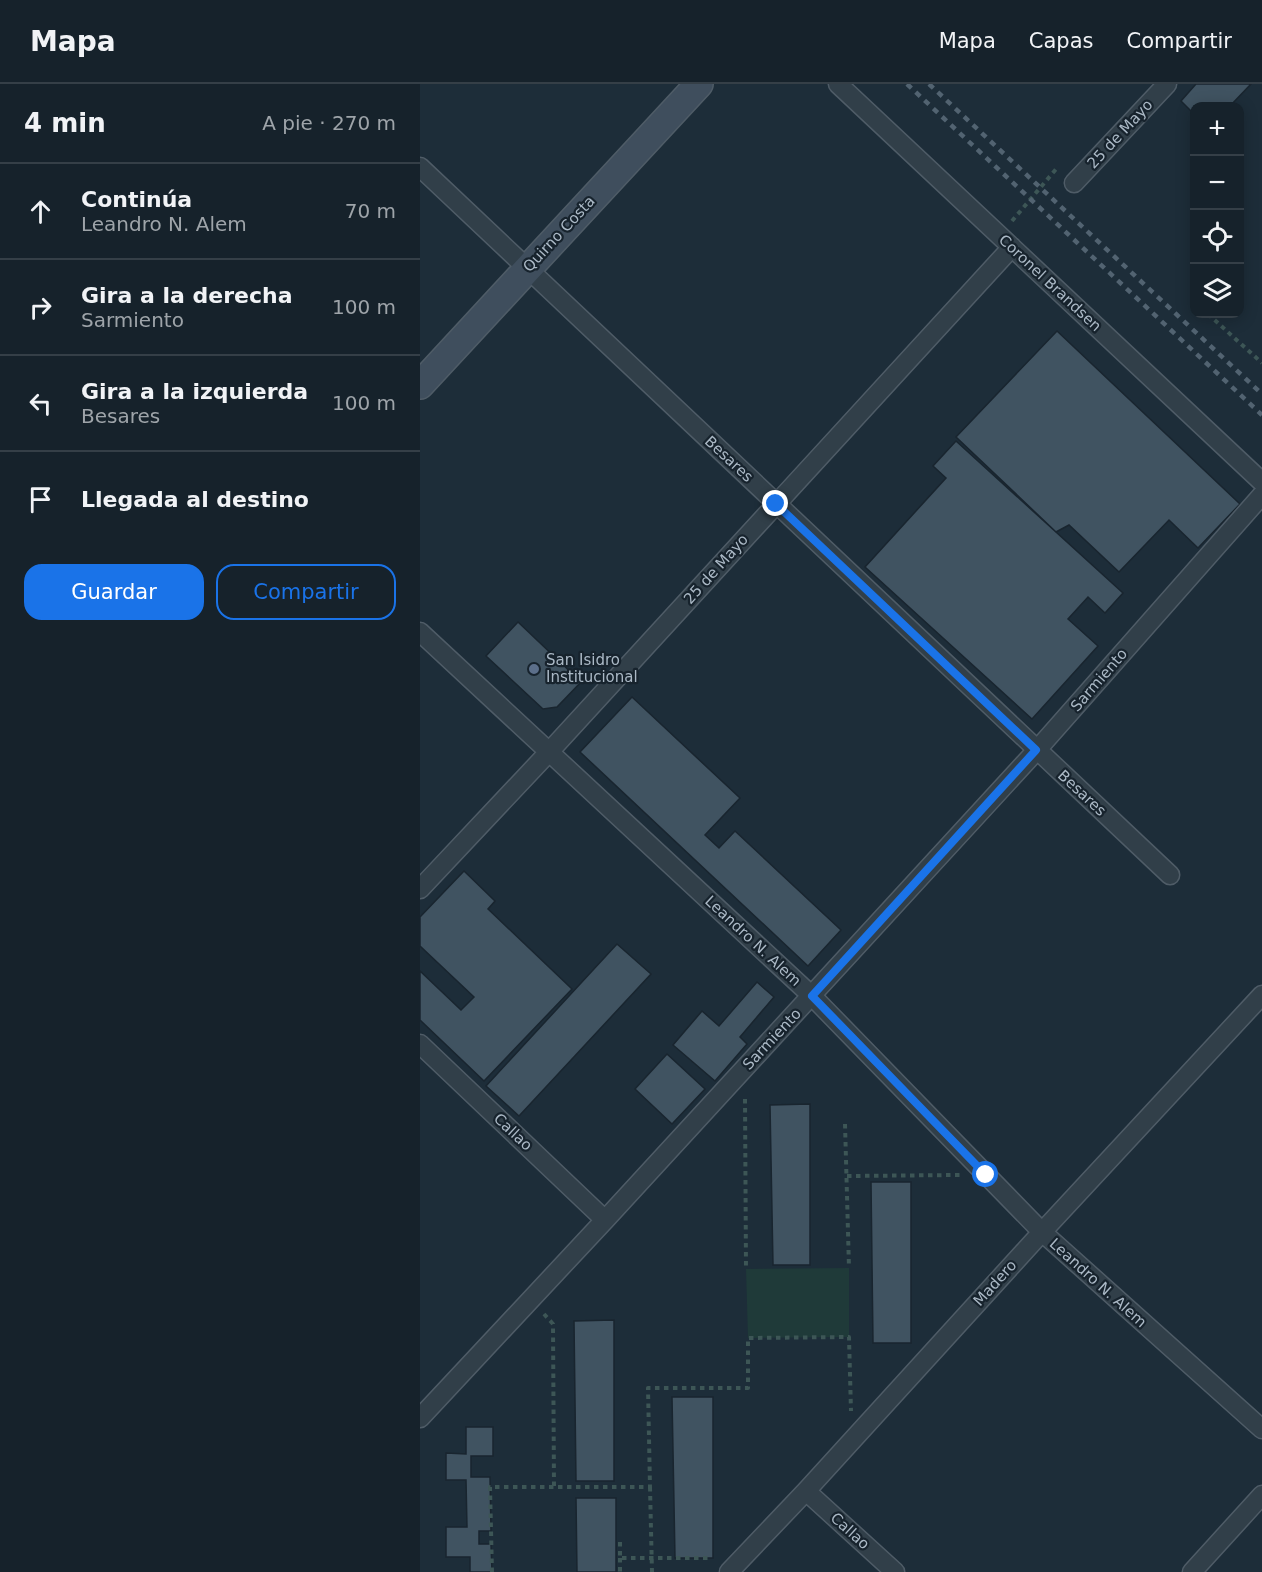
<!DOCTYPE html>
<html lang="es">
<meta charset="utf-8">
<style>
:root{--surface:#16222b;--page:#1f2a33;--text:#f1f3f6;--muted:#9ea4a9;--line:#353f47;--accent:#1a73e8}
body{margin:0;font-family:"DejaVu Sans",sans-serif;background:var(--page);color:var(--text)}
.controls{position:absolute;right:18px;top:18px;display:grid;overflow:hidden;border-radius:12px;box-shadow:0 3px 15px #0003}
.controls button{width:54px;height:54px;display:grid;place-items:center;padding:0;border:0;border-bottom:2px solid var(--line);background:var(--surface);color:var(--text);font:30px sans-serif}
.stop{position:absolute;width:18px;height:18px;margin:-14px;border:4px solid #1a73e8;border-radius:50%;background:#fff}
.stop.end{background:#1a73e8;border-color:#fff;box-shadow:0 2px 6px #0008}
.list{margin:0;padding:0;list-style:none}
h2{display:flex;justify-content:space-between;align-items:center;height:78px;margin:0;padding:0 24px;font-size:26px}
h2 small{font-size:20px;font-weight:400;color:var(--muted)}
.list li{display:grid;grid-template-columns:39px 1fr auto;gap:18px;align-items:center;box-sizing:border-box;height:96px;padding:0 24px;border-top:2px solid var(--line)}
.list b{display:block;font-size:22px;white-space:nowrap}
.list p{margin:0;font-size:20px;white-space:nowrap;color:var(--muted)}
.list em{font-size:20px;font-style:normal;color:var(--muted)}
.actions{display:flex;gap:12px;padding:18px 24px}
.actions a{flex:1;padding:14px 0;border:2px solid var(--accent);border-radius:18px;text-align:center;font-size:21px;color:var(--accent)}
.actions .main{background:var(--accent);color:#fff}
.icon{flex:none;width:33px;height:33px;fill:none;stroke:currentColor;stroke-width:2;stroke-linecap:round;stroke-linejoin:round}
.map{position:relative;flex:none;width:842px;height:1488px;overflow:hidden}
header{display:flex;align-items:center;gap:36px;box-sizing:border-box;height:84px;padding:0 30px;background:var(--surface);border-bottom:2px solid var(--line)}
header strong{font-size:28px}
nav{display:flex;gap:33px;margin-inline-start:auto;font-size:21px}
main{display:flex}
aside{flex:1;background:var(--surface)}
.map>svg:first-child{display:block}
</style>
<header>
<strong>Mapa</strong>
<nav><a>Mapa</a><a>Capas</a><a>Compartir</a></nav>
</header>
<main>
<aside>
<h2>4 min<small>A pie · 270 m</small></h2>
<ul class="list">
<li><svg class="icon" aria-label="ahead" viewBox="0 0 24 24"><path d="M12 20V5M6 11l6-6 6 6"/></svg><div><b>Continúa</b><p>Leandro N. Alem</p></div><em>70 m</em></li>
<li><svg class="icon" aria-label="right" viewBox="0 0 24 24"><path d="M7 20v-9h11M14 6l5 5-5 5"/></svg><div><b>Gira a la derecha</b><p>Sarmiento</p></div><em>100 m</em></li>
<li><svg class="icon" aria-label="left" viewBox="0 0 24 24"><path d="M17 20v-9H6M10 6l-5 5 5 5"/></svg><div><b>Gira a la izquierda</b><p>Besares</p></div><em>100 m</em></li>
<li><svg class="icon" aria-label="arrive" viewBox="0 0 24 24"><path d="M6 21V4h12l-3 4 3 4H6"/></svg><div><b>Llegada al destino</b></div></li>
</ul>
<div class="actions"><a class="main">Guardar</a><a>Compartir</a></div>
</aside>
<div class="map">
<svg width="842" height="1488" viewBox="0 0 842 1488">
<rect width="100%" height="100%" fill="#1d2d39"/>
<path fill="#1f3a39" d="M429,1184V1253L328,1254L326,1185Z"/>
<path fill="#405361" stroke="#19252f" stroke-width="1.5" d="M776,0H831L810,22H774V30L761,17Z
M637,247L820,420L778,464L749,436L699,488L649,441L636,448L536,353Z
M536,357L703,509L685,529L668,513L648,535L678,562L612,635L445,483L526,394L513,382Z
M98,538L161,598L137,623L123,625L66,572Z
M212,613L320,714L285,751L299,764L315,747L421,846L388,882L160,668Z
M44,787L75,817L68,825L152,905L64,997L0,936V887L41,926L54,913L0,862V833Z
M197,860L231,890L99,1032L66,1002Z
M337,898L354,913L320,953L327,960L295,997L253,961L282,927L299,942Z
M247,970L285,1005L252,1040L215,1005Z
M390,1020V1181H353L350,1021Z
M451,1098H491V1259H453Z
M194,1236V1397H156L154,1237Z
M252,1313H293V1474H255Z
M46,1343H73V1372H51V1393H70L71,1447H59V1460H71L72,1488H50V1473H26V1443H47L46,1396H26V1369L46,1370Z
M156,1414H196V1488H157Z"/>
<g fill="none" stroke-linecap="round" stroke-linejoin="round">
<defs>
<path id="street" d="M418,0L842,398
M0,83L750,791
M654,99L747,0
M0,548L392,912L622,1148L842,1345
M0,805L129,668L592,163
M0,960L185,1136
M0,1334L185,1136L616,667L842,411
M386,1407L475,1488
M309,1488L386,1407L622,1148L842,911
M772,1488L842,1411"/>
<path id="secondary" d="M0,301L279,0"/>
</defs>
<use href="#street" stroke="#4f5c67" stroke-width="21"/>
<use href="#secondary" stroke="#4f5c67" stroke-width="30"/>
<path stroke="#3d5656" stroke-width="4" stroke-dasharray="4.5 4.5" stroke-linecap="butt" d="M592,137L637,84
M788,230L842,279
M325,1015L326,1185
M425,1040L429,1184
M427,1092L540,1091
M124,1230L133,1240L134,1403
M230,1403L232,1488
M200,1458V1474H292
M200,1474V1488
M72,1488L70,1403H230L228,1304H328V1254L429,1253L431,1327"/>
<use href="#street" stroke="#313f49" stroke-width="18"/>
<use href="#secondary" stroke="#3f4e5d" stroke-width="27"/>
<path stroke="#526371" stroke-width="4.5" stroke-dasharray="6 6" stroke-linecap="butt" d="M487,0L842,331
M509,0L842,310"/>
</g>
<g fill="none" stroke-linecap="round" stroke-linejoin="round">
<path stroke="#1a73e8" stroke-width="8" d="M356,420L616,666L392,912L566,1091"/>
</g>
<circle fill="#5c6f8a" stroke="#17232d" stroke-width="2" cx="114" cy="585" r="6"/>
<g text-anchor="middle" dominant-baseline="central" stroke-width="4.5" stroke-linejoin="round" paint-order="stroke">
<g font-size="15" fill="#abb9c6" stroke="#17232d">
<text transform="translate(700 50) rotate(-47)">25 de Mayo</text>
<text transform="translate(139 150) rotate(-47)">Quirno Costa</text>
<text transform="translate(630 199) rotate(43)">Coronel Brandsen</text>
<text transform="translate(309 375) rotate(43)">Besares</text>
<text transform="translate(296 485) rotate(-48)">25 de Mayo</text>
<text transform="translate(679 596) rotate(-49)">Sarmiento</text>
<text transform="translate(662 709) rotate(43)">Besares</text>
<text transform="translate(333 857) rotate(43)">Leandro N. Alem</text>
<text transform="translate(352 955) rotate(-47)">Sarmiento</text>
<text transform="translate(93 1048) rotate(43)">Callao</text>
<text transform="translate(575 1199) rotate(-48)">Madero</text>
<text transform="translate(678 1199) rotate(42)">Leandro N. Alem</text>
<text transform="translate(430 1447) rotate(42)">Callao</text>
</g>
<g font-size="15" fill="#abb9c6" stroke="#17232d" text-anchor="start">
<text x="126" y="576">San Isidro<tspan x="126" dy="17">Institucional</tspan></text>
</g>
</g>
</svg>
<div class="controls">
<button>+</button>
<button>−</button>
<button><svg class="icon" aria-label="locate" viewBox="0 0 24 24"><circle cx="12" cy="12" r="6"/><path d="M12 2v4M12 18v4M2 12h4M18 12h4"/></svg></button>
<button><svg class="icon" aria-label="layers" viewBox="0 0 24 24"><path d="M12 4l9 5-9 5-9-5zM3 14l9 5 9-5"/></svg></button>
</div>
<div class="stop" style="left:566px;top:1091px"></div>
<div class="stop end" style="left:356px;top:420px"></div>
</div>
</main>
